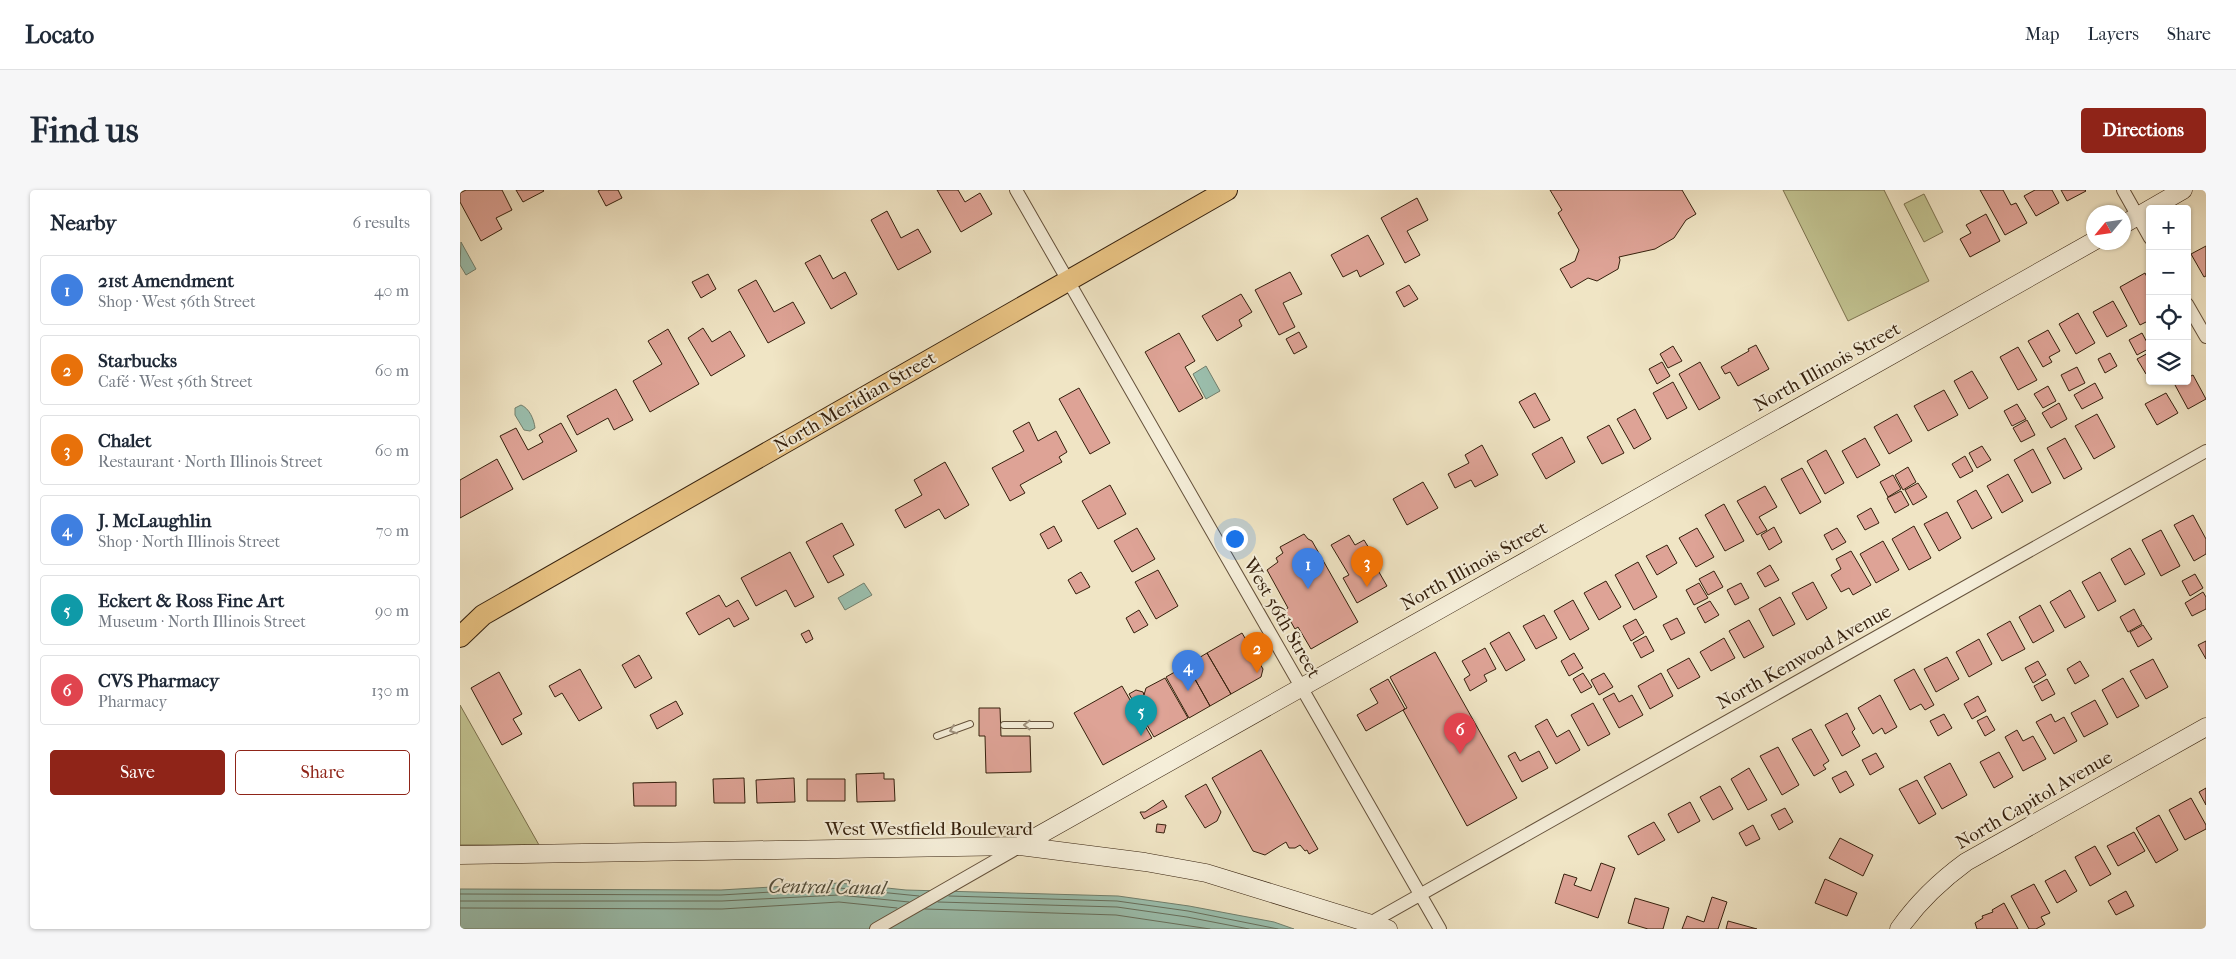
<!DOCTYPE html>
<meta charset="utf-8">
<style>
:root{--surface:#fff;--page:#f6f6f7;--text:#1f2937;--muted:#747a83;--line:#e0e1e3;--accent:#8f2418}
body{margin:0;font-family:"IM FELL French Canon",serif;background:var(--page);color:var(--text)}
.controls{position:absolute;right:15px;top:15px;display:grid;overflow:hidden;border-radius:5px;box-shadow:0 1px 4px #0004}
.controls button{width:45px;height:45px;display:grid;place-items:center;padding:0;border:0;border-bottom:1px solid var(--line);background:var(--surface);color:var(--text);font:25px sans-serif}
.compass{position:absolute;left:1626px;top:15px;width:45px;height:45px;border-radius:50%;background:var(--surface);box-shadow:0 1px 4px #0004;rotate:241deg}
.you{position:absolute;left:774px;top:348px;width:18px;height:18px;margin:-12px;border:4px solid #fff;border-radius:50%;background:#1a73e8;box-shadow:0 0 0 8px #1a73e833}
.badge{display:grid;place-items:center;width:32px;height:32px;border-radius:50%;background:var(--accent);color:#fff;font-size:16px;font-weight:700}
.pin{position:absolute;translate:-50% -41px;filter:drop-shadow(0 1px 2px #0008)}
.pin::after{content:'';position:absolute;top:26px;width:18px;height:15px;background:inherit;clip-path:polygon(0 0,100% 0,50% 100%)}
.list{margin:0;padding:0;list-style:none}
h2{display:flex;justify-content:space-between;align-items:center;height:65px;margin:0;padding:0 20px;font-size:21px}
h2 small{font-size:16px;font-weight:400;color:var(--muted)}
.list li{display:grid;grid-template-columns:32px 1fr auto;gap:15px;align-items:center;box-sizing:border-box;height:70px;margin:0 10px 10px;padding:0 10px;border:1px solid var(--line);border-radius:5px}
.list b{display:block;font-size:19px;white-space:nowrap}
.list p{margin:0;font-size:16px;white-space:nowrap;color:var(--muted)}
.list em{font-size:16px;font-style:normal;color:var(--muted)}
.actions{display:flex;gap:10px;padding:15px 20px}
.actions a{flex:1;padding:11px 0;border:1px solid var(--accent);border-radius:5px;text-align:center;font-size:18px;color:var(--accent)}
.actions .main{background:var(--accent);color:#fff}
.icon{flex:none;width:28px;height:28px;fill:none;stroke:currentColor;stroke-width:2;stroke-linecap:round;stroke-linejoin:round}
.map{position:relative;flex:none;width:1746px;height:739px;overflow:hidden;border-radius:5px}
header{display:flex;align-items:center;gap:30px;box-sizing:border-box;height:70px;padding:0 25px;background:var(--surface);border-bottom:1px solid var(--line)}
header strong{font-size:24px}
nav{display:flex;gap:28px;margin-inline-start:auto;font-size:18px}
.intro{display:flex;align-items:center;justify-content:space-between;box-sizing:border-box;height:120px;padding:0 30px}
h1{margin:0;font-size:35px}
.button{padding:12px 22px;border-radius:5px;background:var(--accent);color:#fff;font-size:18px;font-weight:700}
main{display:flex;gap:30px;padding:0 30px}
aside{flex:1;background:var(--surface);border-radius:5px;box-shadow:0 1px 4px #0004}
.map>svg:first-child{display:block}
</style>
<header>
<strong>Locato</strong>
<nav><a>Map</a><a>Layers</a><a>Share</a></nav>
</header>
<div class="intro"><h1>Find us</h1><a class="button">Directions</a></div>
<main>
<aside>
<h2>Nearby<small>6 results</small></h2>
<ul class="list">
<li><span class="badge" style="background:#3f7fe0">1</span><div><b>21st Amendment</b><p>Shop · West 56th Street</p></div><em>40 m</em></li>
<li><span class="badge" style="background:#e8710a">2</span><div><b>Starbucks</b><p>Café · West 56th Street</p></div><em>60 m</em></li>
<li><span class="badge" style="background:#e8710a">3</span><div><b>Chalet</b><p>Restaurant · North Illinois Street</p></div><em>60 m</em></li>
<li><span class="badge" style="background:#3f7fe0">4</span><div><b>J. McLaughlin</b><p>Shop · North Illinois Street</p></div><em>70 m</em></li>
<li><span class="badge" style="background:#0f9aa8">5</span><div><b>Eckert &amp; Ross Fine Art</b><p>Museum · North Illinois Street</p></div><em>90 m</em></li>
<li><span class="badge" style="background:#e0444e">6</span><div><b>CVS Pharmacy</b><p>Pharmacy</p></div><em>130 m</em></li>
</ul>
<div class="actions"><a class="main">Save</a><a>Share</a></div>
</aside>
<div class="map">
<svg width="1746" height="739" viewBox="0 0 1746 739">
<rect width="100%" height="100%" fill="#f0e5c5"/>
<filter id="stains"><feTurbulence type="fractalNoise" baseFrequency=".004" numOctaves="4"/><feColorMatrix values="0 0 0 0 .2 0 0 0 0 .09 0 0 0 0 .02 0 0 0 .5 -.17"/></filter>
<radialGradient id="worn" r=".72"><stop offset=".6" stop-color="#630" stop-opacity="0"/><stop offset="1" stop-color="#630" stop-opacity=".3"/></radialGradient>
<path fill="#c1c290" stroke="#7b714e" d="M1323,0H1424L1469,91L1388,131Z
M1464,4L1483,42L1464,52L1444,14Z
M0,515L79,655H0Z"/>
<path fill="#9bc0af" stroke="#72806e" d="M1,52L16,79L6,85L0,75Z
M746,176L760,201L746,209L733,184Z
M61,215C69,218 74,229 75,238L70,241L64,240L55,225V218Z
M404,393L412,405L385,420L378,408Z
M379,693L446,700L658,706L729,716L814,732L834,739H0V699L261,700Z"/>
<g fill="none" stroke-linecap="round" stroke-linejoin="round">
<path stroke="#68705e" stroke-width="1" d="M0,704L261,705L379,698L459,706
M489,706L657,711L728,721L818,739
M0,711H262L379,705L449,712
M478,712L657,717L727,727L789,739
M0,718L262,719L379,712L437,718
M465,719L656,725L750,739"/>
</g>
<path fill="#dea396" stroke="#35200d" d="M6,0H42L52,20L36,28L42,39L21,51L0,12V3Z
M56,0H83L84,1L63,12Z
M140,0H158L162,8L146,16L138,1Z
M477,0H498L505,12L520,3L532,24L501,42Z
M1090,0H1222L1236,24L1226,30L1214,48L1195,59L1159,67L1160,70L1158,79L1137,91L1128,88L1111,98L1100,79L1115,71L1119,60L1098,23L1102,20Z
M1520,0H1543L1551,15L1556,13L1567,33L1545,45Z
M1575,0H1592L1599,13L1576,26L1564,6Z
M1601,0H1625L1626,1L1607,11Z
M957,8L968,30L947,41L960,65L945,73L921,28Z
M427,21L441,48L458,39L471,62L438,80L411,30Z
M1526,24L1540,51L1510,67L1500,49L1511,43L1506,35Z
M908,45L924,74L900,87L897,80L883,87L871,65Z
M1746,56V86L1744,87L1731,64Z
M360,65L373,89L385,82L397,104L371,119L345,73Z
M830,82L842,104L823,113L835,137L819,145L795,100Z
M1685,83L1690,93V130L1680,135L1660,97Z
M248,84L256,99L241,108L232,92Z
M296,90L314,122L333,112L345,133L308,153L278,100Z
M949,95L958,109L944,117L936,102Z
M781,104L792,122L779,130L782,136L757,151L742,126Z
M1653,111L1667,136L1647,147L1633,122Z
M1618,123L1635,153L1616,164L1599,134Z
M243,138L252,152L270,141L285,166L251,186L228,148Z
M208,139L239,194L190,222L173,191L202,174L188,151Z
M1588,140L1600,161L1589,167L1592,172L1583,177L1568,151Z
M839,142L847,157L834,164L826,149Z
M719,143L735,171L725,177L743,208L719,222L685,162Z
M1682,143L1690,158L1677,165L1669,150Z
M1296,155L1309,179L1278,196L1270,182L1265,184L1261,177L1289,161L1288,159Z
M1213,156L1222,171L1208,178L1200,164Z
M1558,157L1577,190L1558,200L1540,167Z
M1690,162V181L1686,184L1677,169Z
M1650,163L1657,176L1645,183L1638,169Z
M1202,172L1210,186L1197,194L1189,179Z
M1240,172L1260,208L1239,220L1219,184Z
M1617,177L1625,193L1609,201L1601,185Z
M1512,181L1528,208L1509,219L1494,191Z
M1733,185L1746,209L1728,219L1715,195L1722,191H1727V188Z
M1213,192L1227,218L1207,229L1193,203Z
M1635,193L1643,208L1622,219L1614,205Z
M1588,196L1596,211L1583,218L1574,204Z
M619,198L650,253L630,264L599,209Z
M156,199L173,230L154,240L148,228L117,245L107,226Z
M1484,200L1498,225L1468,241L1454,216Z
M1075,203L1090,230L1074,238L1059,212Z
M1706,203L1718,223L1697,235L1685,214Z
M1599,213L1607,229L1591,238L1582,223Z
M1557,214L1566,229L1552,236L1544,221Z
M1175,219L1191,249L1174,259L1157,229Z
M1437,224L1452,251L1429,264L1414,237Z
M1637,224L1655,257L1634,269L1615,236Z
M1567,230L1575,245L1561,252L1553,238Z
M569,232L578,251L596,241L607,262L599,267L602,272L560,295L565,303L550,311L532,278L564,261L553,241Z
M101,233L117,261L63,290L40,246L56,238L68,260L83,252L79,245Z
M1149,235L1164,263L1142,274L1127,247Z
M1102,247L1115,272L1086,289L1072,264Z
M1405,248L1420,275L1397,288L1382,261Z
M1605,248L1622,279L1604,289L1587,258Z
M1022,255L1038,285L1015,297L1011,290L995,298L988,284L1009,273L1005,265Z
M1522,256L1531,270L1517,278L1509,263Z
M1573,259L1591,293L1572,303L1554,270Z
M1366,260L1384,293L1365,304L1347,271Z
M1505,266L1513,281L1500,288L1492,274Z
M37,269L53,299L0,328V290Z
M485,272L509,315L485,329L479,319L445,338L435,320L462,305L454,290Z
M1448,277L1456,292L1443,300L1435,285Z
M1342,278L1361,312L1340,324L1321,289Z
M1548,284L1563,311L1542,323L1527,296Z
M1433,285L1441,299L1428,307L1420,292Z
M963,292L978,318L947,335L933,309Z
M1458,293L1467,307L1453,315L1445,300Z
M650,295L666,324L638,339L622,311Z
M1305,296L1317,317L1299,327L1307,340L1297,345L1277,311Z
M1516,300L1532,328L1512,339L1497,311Z
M1441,301L1449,315L1435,323L1427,308Z
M1264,314L1284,351L1265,361L1245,325Z
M1411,318L1419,333L1405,340L1397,326Z
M1487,322L1501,348L1479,361L1464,334Z
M1733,325L1746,349V364L1734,371L1714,335Z
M382,333L394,355L373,366L384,385L368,393L346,352Z
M594,336L602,351L588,359L580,344Z
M1454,336L1471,368L1449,380L1432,349Z
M1314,337L1322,352L1309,360L1301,345Z
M677,338L695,369L672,382L654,351Z
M1237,338L1254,367L1236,377L1219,348Z
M1377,338L1386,352L1372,360L1364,345Z
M1701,340L1720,376L1701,386L1682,350Z
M844,344L848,349L852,351L898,432L851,459L838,437L835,439L824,420L828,418L807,380L818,372L816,368L823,363L820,357Z
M889,345L895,355L904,350L912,363V370L927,396L897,413L883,388L889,385L871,355Z
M1423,351L1439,380L1416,393L1400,364Z
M1207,355L1217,373L1197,385L1186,366Z
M1670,358L1685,384L1665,395L1651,369Z
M1391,361L1411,395L1393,405L1389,398L1381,402L1371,385L1381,379L1376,369Z
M330,362L354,407L335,417L326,400L296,416L281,388Z
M1178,372L1197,407L1174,420L1155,385Z
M1310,375L1319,390L1305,397L1297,383Z
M698,380L718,416L696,429L675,392Z
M1254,381L1263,397L1248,405L1239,389Z
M621,382L630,397L616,404L608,390Z
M1640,382L1656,411L1638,421L1622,392Z
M1735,384L1743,398L1730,406L1722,391Z
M1146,391L1161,417L1139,430L1124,403Z
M1353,392L1367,418L1347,430L1332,403Z
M1239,393L1248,408L1234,415L1226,400Z
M1281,393L1289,408L1275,415L1267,400Z
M1610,400L1625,427L1605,438L1590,412Z
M1743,402L1746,407V419L1732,426L1725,413Z
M259,405L266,417L278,410L289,429L274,437L269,428L239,445L226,423Z
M1320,407L1335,434L1313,446L1299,419Z
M1113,410L1129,439L1110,450L1094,421Z
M1250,411L1259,425L1245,433L1237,418Z
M1580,415L1594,441L1573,453L1559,427Z
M1674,419L1682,434L1668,442L1660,427Z
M679,420L688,435L674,443L666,428Z
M1084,425L1097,448L1076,459L1063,436Z
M1217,428L1225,443L1211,450L1203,435Z
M1176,429L1184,443L1171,451L1163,436Z
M1289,430L1304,457L1284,468L1269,441Z
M1550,431L1565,459L1542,471L1527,444Z
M1683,435L1692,449L1678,457L1670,442Z
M349,440L353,449L346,453L341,444Z
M1049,442L1065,470L1046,481L1030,453Z
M782,443L803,479L801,487L771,504L747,463Z
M1186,446L1194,461L1181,468L1173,453Z
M1264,448L1275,468L1251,481L1240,462Z
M1519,449L1532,474L1509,487L1496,462Z
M1746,451V469L1738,455Z
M1025,458L1036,479L1024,485L1027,491L1010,501L1004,489L1010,485L1002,471Z
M975,462L1057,608L1007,636L943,520L947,518L930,487Z
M747,463L771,504L750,516L727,475Z
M1114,463L1123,478L1109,486L1101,471Z
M179,465L192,488L175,498L162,475Z
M1487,467L1499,489L1476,502L1464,479Z
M1229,468L1240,487L1218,499L1207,480Z
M1693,469L1708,497L1686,509L1670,481Z
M1578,471L1586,485L1573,493L1565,478Z
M1620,471L1629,486L1615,494L1607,479Z
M727,475L750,516L729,528L706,487Z
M120,479L142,518L119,531L102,503L95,507L89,496Z
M1454,479L1474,515L1465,520L1461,514L1450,520L1434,490Z
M39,482L62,524L53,529L62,544L42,555L11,498Z
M1123,483L1132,497L1121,503L1113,489Z
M1144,483L1153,497L1139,505L1131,490Z
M1201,483L1213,506L1190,519L1178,496Z
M705,488L728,528L694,547L669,504L676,500L683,502L684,505L686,498Z
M1663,488L1679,516L1657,528L1642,500Z
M928,489L945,519L906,541L897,525L918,513L910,499Z
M1587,489L1595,504L1582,511L1574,496Z
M662,496L692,548L643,575L614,523Z
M1154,503L1159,512L1172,505L1183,525L1159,538L1143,509Z
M1420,505L1437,537L1425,544L1422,538L1413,544L1398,518Z
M1518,506L1526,521L1512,529L1504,514Z
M1635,510L1648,534L1624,547L1611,523Z
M216,511L223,524L197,539L190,525Z
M1133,513L1150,544L1128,556L1111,525Z
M519,518H540L541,546H570L571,582L526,583L525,546H519Z
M1387,523L1395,539L1392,542L1400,556L1382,566L1365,535Z
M1484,524L1492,538L1478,546L1470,531Z
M1591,524L1595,532L1604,527L1617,551L1594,564L1576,532Z
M1527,526L1535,540L1525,546L1517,531Z
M1087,529L1097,547L1109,540L1120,560L1096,574L1075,536Z
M1351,539L1369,571L1363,575L1366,579L1354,586L1332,549Z
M1557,540L1563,551L1573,546L1586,569L1563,581L1545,547Z
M1318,557L1339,595L1322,605L1300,566Z
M801,560L858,659L849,664L847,660L845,661L840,655L835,658H829L826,652L805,665L793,661L752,588Z
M1079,561L1088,578L1062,592L1048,566L1055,562L1060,571Z
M1539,562L1553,587L1534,598L1520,572Z
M1416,563L1424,577L1410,585L1402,570Z
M1490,573L1507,605L1482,619L1464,587Z
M1289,578L1307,610L1288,620L1271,589Z
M1386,581L1394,595L1380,603L1372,588Z
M424,583V589H434L435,611L397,612L396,584Z
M284,588L285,613H254L253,589Z
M334,588L335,612L297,613L296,590Z
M347,589H385V611H347Z
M1457,590L1476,624L1459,634L1439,599Z
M216,592V616H174L173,593Z
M746,594L761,622L757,631L745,638L725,606Z
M1260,596L1273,619L1253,630L1240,607Z
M1746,598V615L1739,602Z
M1731,608L1746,635V639L1725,650L1709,620Z
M703,610L707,617L684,629L680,622H685Z
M1230,612L1240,631L1218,643L1208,624Z
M1325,618L1333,632L1319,640L1311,625Z
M1699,625L1718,660L1696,673L1676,638Z
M1194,632L1205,650L1178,665L1168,646Z
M697,634L706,635L704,643L696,642Z
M1293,635L1300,649L1286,656L1279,643Z
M1674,642L1685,661L1658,676L1647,656Z
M1380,648L1413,665L1403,686L1369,668Z
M1635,656L1651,684L1630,696L1615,667Z
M1141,673L1155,678L1138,728L1095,713L1104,684L1117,688L1114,695L1131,701Z
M1605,680L1617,701L1597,713L1585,691Z
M1365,689L1397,703L1387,726L1355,713Z
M1574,694L1590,723L1581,727L1585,734L1576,739H1569L1551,706Z
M1666,701L1674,716L1656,725L1648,711Z
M1252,707L1267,712L1258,739H1222L1227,726L1244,732Z
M1175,708L1209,718L1203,739H1188L1168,733Z
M1544,713L1558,739H1517L1515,733L1523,728L1522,726L1533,722L1532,720Z
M1268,731L1297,739H1266Z"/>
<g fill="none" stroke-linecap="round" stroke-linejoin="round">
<defs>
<path id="lane" d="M544,535H590
M477,546L510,534"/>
<path id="street" d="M556,0L980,739
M1663,0L1690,48
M1727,114L1746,147
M910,733L1746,261
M416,739L559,657"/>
<path id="secondary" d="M1664,34L1723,0
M560,656L1634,51
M0,665L560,656L685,672L746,683L928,739
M1439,739C1458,712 1480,691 1506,672L1746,537"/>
<path id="primary" d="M0,447L23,425L767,0"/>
</defs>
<use href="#lane" stroke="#64513b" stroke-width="8"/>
<use href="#street" stroke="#64513b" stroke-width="14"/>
<use href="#secondary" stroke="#35200d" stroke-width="19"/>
<use href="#primary" stroke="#35200d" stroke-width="22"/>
<use href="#lane" stroke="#f5eed9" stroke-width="6"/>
<use href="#street" stroke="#f5eed9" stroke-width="12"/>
<use href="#secondary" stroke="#f5eed9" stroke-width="18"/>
<use href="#primary" stroke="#e8c282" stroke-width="20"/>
</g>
<defs><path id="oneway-chevron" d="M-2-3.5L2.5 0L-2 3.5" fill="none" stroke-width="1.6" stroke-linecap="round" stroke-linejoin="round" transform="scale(1.25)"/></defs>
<g stroke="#9f917d">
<use href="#oneway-chevron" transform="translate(567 535) rotate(-180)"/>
<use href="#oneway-chevron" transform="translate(493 540) rotate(160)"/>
</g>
<g text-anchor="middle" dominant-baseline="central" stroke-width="4" stroke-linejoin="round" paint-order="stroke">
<g font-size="19" fill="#35200d" stroke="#f5eed9">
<text transform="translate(1367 177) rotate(-29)">North Illinois Street</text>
<text transform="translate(395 212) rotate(-30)">North Meridian Street</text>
<text transform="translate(1014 376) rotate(-29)">North Illinois Street</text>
<text transform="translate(822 428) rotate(60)">West 56th Street</text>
<text transform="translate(1344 467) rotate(-29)">North Kenwood Avenue</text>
<text transform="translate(1574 610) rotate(-30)">North Capitol Avenue</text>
<text x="469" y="639">West Westfield Boulevard</text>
</g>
<g font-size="20" font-style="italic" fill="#54503e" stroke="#f5eed9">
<text transform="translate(367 697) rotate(1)">Central Canal</text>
</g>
</g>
<rect width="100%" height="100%" filter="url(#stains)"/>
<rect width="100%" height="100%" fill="url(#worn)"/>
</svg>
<div class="controls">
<button>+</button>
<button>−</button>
<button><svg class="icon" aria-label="locate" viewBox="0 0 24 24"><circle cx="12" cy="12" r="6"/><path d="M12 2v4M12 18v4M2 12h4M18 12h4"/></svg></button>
<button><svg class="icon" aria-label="layers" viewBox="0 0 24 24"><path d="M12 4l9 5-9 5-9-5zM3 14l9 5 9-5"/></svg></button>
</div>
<svg class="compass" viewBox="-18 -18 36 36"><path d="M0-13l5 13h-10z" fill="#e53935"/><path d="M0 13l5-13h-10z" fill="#747a83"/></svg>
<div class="you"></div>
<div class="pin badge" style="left:848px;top:399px;background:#3f7fe0">1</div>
<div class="pin badge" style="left:797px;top:483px;background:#e8710a">2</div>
<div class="pin badge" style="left:907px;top:397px;background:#e8710a">3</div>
<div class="pin badge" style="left:728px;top:501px;background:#3f7fe0">4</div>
<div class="pin badge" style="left:681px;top:546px;background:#0f9aa8">5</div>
<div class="pin badge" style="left:1000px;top:564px;background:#e0444e">6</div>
</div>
</main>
